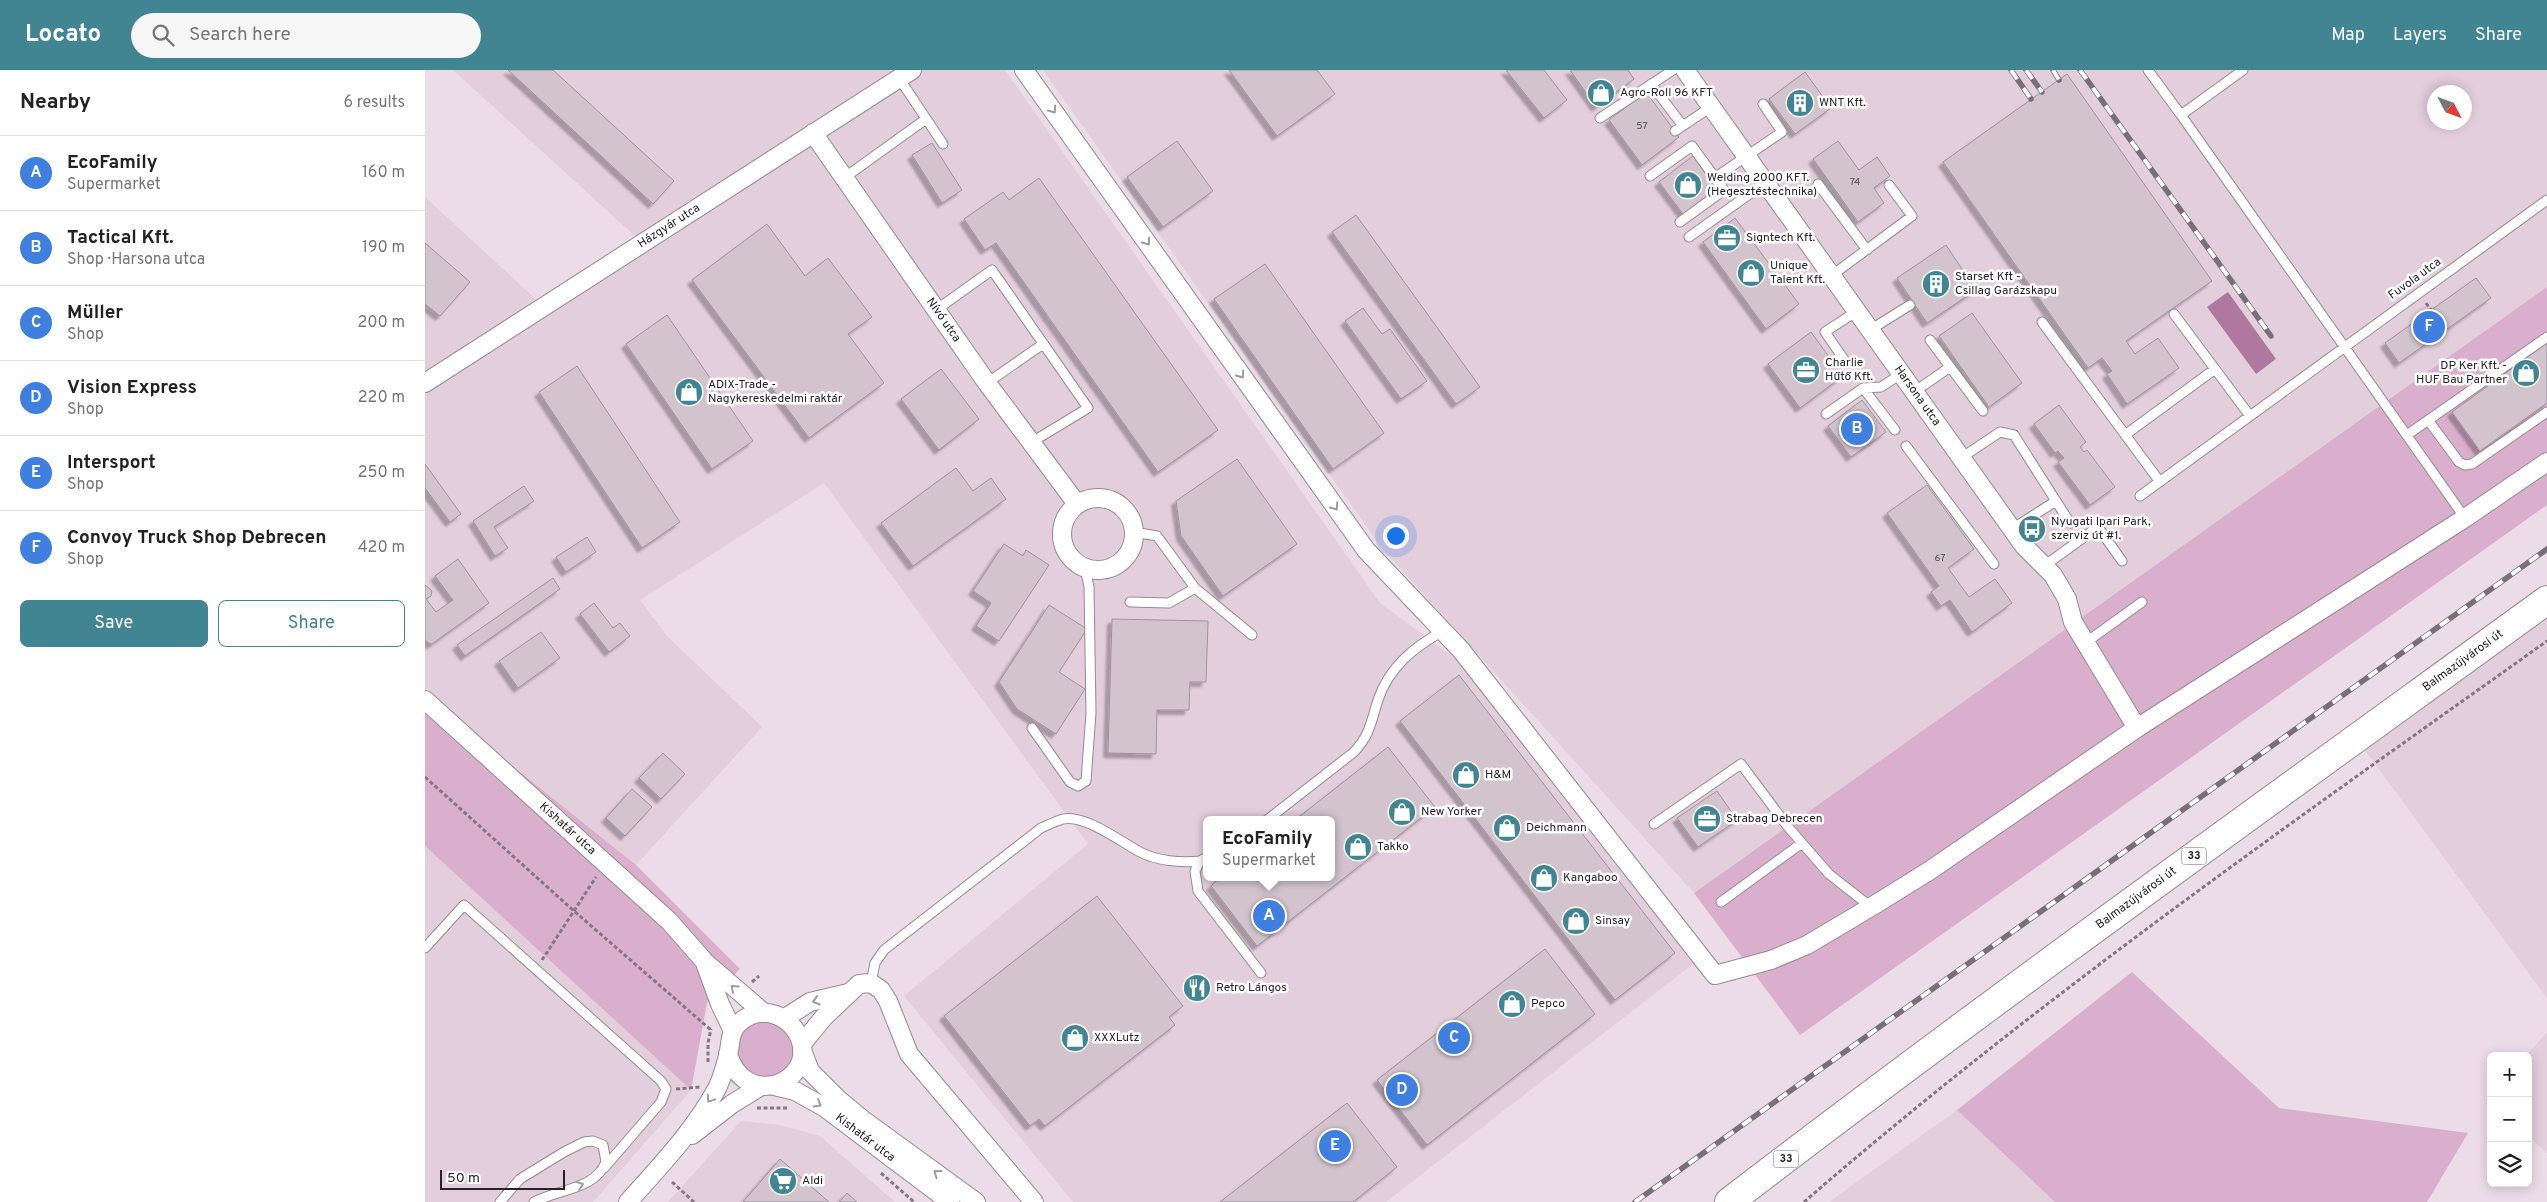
<!DOCTYPE html>
<meta charset="utf-8">
<style>
:root{--surface:#fff;--page:#f6f6f6;--text:#222;--muted:#767676;--line:#e0e0e0;--accent:#418593}
body{margin:0;font-family:Overpass,sans-serif;background:var(--page);color:var(--text)}
.controls{position:absolute;right:15px;bottom:15px;display:grid;overflow:hidden;border-radius:8px;box-shadow:0 2px 12px #0003}
.controls button{width:45px;height:45px;display:grid;place-items:center;padding:0;border:0;border-bottom:1px solid var(--line);background:var(--surface);color:var(--text);font:25px sans-serif}
.compass{position:absolute;left:2002px;top:15px;width:45px;height:45px;border-radius:50%;background:var(--surface);box-shadow:0 2px 12px #0003;rotate:131deg}
.scale{position:absolute;left:15px;bottom:12px;width:125px;box-sizing:border-box;padding-left:5px;border:2px solid #282226;border-top:0;font-size:14px;line-height:18px;white-space:nowrap;color:#282226;-webkit-text-stroke:4px #fff;paint-order:stroke}
.you{position:absolute;left:970px;top:465px;width:18px;height:18px;margin:-12px;border:4px solid #fff;border-radius:50%;background:#1a73e8;box-shadow:0 0 0 8px #1a73e833}
.badge{display:grid;place-items:center;width:32px;height:32px;border-radius:50%;background:var(--accent);color:#fff;font-size:16px;font-weight:700}
.pin{position:absolute;translate:-50% -50%;border:2px solid #fff;box-shadow:0 1px 5px #0006}
.popup{position:absolute;left:778px;top:746px;width:132px;height:65px;box-sizing:border-box;display:grid;place-content:center;border-radius:8px;background:var(--surface);filter:drop-shadow(0 1px 4px #0005);font-size:16px;white-space:nowrap;color:var(--muted)}
.popup b{font-size:19px;color:var(--text)}
.popup::after{content:'';position:absolute;left:50%;top:100%;margin-left:-10px;border:10px solid transparent;border-top-color:var(--surface)}
.list{margin:0;padding:0;list-style:none}
h2{display:flex;justify-content:space-between;align-items:center;height:65px;margin:0;padding:0 20px;font-size:21px}
h2 small{font-size:16px;font-weight:400;color:var(--muted)}
.list li{display:grid;grid-template-columns:32px 1fr auto;gap:15px;align-items:center;box-sizing:border-box;height:75px;padding:0 20px;border-top:1px solid var(--line)}
.list b{display:block;font-size:19px;white-space:nowrap}
.list p{margin:0;font-size:16px;white-space:nowrap;color:var(--muted)}
.list em{font-size:16px;font-style:normal;color:var(--muted)}
.actions{display:flex;gap:10px;padding:15px 20px}
.actions a{flex:1;padding:11px 0;border:1px solid var(--accent);border-radius:8px;text-align:center;font-size:18px;color:var(--accent)}
.actions .main{background:var(--accent);color:#fff}
.icon{flex:none;width:28px;height:28px;fill:none;stroke:currentColor;stroke-width:2;stroke-linecap:round;stroke-linejoin:round}
.map{position:relative;flex:none;width:2122px;height:1132px;overflow:hidden}
header{display:flex;align-items:center;gap:30px;box-sizing:border-box;height:70px;padding:0 25px;background:var(--accent);color:#fff}
header strong{font-size:24px}
nav{display:flex;gap:28px;margin-inline-start:auto;font-size:18px}
.search{width:350px;height:45px;background:var(--page);display:flex;align-items:center;gap:12px;box-sizing:border-box;padding:0 18px;border-radius:28px;color:var(--muted);font-size:19px}
main{display:flex}
aside{flex:1;background:var(--surface)}
.map>svg:first-child{display:block}
</style>
<header>
<strong>Locato</strong>
<div class="search"><svg class="icon" aria-label="search" viewBox="0 0 24 24"><circle cx="10" cy="10" r="6"/><path d="M15 15l6 6"/></svg>Search here</div>
<nav><a>Map</a><a>Layers</a><a>Share</a></nav>
</header>
<main>
<aside>
<h2>Nearby<small>6 results</small></h2>
<ul class="list">
<li><span class="badge" style="background:#3f7fe0">A</span><div><b>EcoFamily</b><p>Supermarket</p></div><em>160 m</em></li>
<li><span class="badge" style="background:#3f7fe0">B</span><div><b>Tactical Kft.</b><p>Shop · Harsona utca</p></div><em>190 m</em></li>
<li><span class="badge" style="background:#3f7fe0">C</span><div><b>Müller</b><p>Shop</p></div><em>200 m</em></li>
<li><span class="badge" style="background:#3f7fe0">D</span><div><b>Vision Express</b><p>Shop</p></div><em>220 m</em></li>
<li><span class="badge" style="background:#3f7fe0">E</span><div><b>Intersport</b><p>Shop</p></div><em>250 m</em></li>
<li><span class="badge" style="background:#3f7fe0">F</span><div><b>Convoy Truck Shop Debrecen</b><p>Shop</p></div><em>420 m</em></li>
</ul>
<div class="actions"><a class="main">Save</a><a>Share</a></div>
</aside>
<div class="map">
<svg width="2122" height="1132" viewBox="0 0 2122 1132">
<defs>
<filter id="shadow"><feDropShadow dx="-4.5" dy="4.5" stdDeviation="1" flood-color="#0004"/></filter>
</defs>
<rect width="100%" height="100%" fill="#ecdce7"/>
<path fill="#e3cedc" fill-rule="evenodd" d="M28,0H580L955,533L1039,595L1268,894L961,1132H648L479,926L663,774L399,413L215,530L242,566L337,657L211,795L0,626V127L126,243L223,178ZM782,750H906V807H782Z
M618,0H2122V217L1269,823L956,477ZM2010,22H2040V52H2010Z
M2122,533V928L1931,668Z
M0,776L266,1020L168,1132H0Z
M2122,962V1083L2103,1066V986H2101Z
M1532,1040L1630,1132H1404Z
M316,1051L355,1055L395,1066L470,1132H243Z"/>
<path fill="#daafcd" d="M2122,217V435L1375,965L1269,823Z
M0,626L211,795L315,899L282,933L266,1020L0,776Z
M1707,902L1854,1038L2043,1063L2002,1132H1630L1532,1040Z
M336,951C365,954 373,967 366,995L346,1009L322,1003L311,981C315,965 319,957 336,951Z"/>
<path fill="#af799f" d="M1803,222L1851,289L1831,304L1782,237Z"/>
<path fill="#d2c3cd" stroke="#a1929c" filter="url(#shadow)" d="M83,0H128L249,111L228,134Z
M804,0H892L910,24L852,66Z
M1081,0H1119L1142,30L1119,48Z
M1145,0H1203L1209,9L1171,37Z
M1380,2L1406,38L1370,64L1344,29Z
M1642,4L1787,211L1701,271L1710,284L1733,268L1754,298L1702,334L1682,304L1687,301L1677,288L1663,298L1518,92Z
M1221,22L1254,67L1217,95L1184,50Z
M752,71L788,121L738,157L702,107Z
M1413,71L1434,100L1452,87L1465,106L1449,118L1459,133L1433,152L1388,89Z
M507,73L537,120L517,133L487,85Z
M1268,86L1291,119L1258,144L1234,112Z
M614,108L793,360L733,402L571,173L560,180L539,149L578,122L584,130Z
M931,145L1055,317L1031,334L907,162Z
M1310,148L1374,234L1341,259L1278,172Z
M342,154L380,206L403,188L447,247L423,264L459,313L384,368L267,210Z
M0,173L45,212L15,246L0,234Z
M1521,175L1551,220L1502,253L1472,208Z
M840,194L959,363L908,399L789,229Z
M2051,208L2066,228L1974,293L1960,273Z
M938,238L957,264L965,259L1002,311L976,329L920,251Z
M1547,243L1597,313L1564,337L1514,266Z
M242,245L328,371L287,399L201,274Z
M1386,262L1418,306L1375,338L1343,294Z
M2122,273V333L2055,381L2027,342Z
M152,296L255,452L217,478L114,322Z
M516,299L554,349L514,380L476,329Z
M1437,330L1461,362L1426,387L1403,356Z
M1634,335L1661,372L1655,377L1659,382L1662,380L1690,417L1665,435L1633,392L1639,388L1633,381L1630,383L1609,354Z
M812,389L872,474L798,526L756,466L751,431Z
M0,394L36,444L25,452L0,418Z
M531,398L548,421L566,408L581,429L488,496L456,453Z
M1502,415L1549,479L1523,498L1544,527L1570,509L1587,533L1547,562L1525,530L1516,536L1506,522L1514,516L1462,443Z
M99,416L109,431L69,457L83,478L70,486L48,451Z
M162,467L171,482L141,502L131,487Z
M579,474L598,486L601,480L624,495L574,571L551,556L566,533L548,521Z
M33,489L64,533L7,574L3,573L0,569V515L7,521L6,526L1,529L11,542L28,530L10,506Z
M128,508L135,519L40,586L32,575Z
M169,533L188,558L195,553L205,566L184,582L155,544Z
M624,535L662,559L634,602L660,619L631,664L592,639L574,612Z
M687,549L783,551L781,612H765L764,640H732L731,684L683,683Z
M116,562L135,588L93,618L74,591Z
M1034,605L1250,883L1190,930L975,651Z
M963,677L1010,737L832,876L786,816L796,807H906V750H870Z
M238,683L260,704L236,729L214,708Z
M207,719L227,737L200,766L181,748Z
M1292,721L1312,750L1273,777L1252,748Z
M672,826L758,936L744,947L750,955L620,1056L614,1049L605,1056L519,946Z
M1120,879L1170,944L1002,1075L952,1010Z
M922,1033L972,1097L928,1132H795Z
M355,1089L404,1132H318Z
M422,1123L432,1132H414Z"/>
<g fill="none" stroke-linecap="round" stroke-linejoin="round">
<defs>
<path id="lane" d="M1723,0L1756,45
M1818,0L1756,45L2040,448
M474,8L518,74
M1226,14L1258,56
M1175,48L1248,0
M1250,61L1286,37
M1225,106L1267,76L1299,120L1255,152
M1291,107L1357,62L1338,34
M419,108L501,49
M1393,114L1442,180
M1264,167L1340,113
M1406,206L1487,146L1464,115
M511,240L567,200L663,338L607,372
M1749,244L1825,346
M1617,252L1735,412
M1445,260L1485,235
M1505,270L1558,341
M1420,291L1400,262L1432,241
M562,313L618,274
M1438,318L1470,360
M1489,322L1525,297
M1401,344L1438,318L1456,317L1476,304
M2003,350L2034,392L2040,395L2047,394L2122,342
M1700,365L1790,299
M1982,365L2122,267
M1481,376L1569,494
M1536,388L1575,362L1589,365L1645,453
M1715,426L2122,130
M1587,459L1631,431
M709,462L732,466L770,518L827,565
M1619,496L1673,457L1697,491
M705,532L744,533L770,518
M1660,573L1717,532
M607,658L645,712L653,716L661,711L666,643L664,517L660,498
M842,750L929,682C945,665 946,652 953,630C964,597 989,577 1018,561
M1229,754L1316,694L1363,757L1404,804L1446,837
M782,787L775,791L770,801L773,821L836,903
M1296,832L1377,773
M0,878L39,835L236,1011L241,1019L236,1032L179,1098
M446,913L450,893L459,880L616,758C623,755 631,751 638,749C660,744 696,772 715,782C732,791 756,793 775,791
M75,1132L95,1109L139,1082L159,1072L168,1071L178,1075L181,1092C170,1120 133,1119 109,1132"/>
<g id="street">
<path d="M599,0L941,480L1036,580L1290,905L1346,890L1382,875L1446,837L1504,801L1712,658L2040,448L2122,392"/>
<path id="s1" d="M1260,0L1599,476L1628,505L1642,529L1648,552L1712,658"/>
<path id="s2" d="M388,63L562,313L652,434"/>
<path id="s3" d="M0,313L487,0"/>
<circle cx="673" cy="464" r="36"/>
<path id="s4" d="M0,630L244,851L281,893L339,943"/>
<path d="M281,896L295,934L308,961"/>
<path d="M360,948L385,932L423,923"/>
<path d="M377,974L398,948L434,914L446,913L456,920L463,931L484,984L609,1132"/>
<path d="M377,980L385,1001L414,1030L437,1049L551,1132"/>
<path id="s5" d="M349,1016L370,1021L399,1037L525,1132"/>
<path d="M267,1065L307,1034L336,1016"/>
<path d="M203,1132C234,1097 267,1063 290,1022C296,1012 300,997 303,986C306,974 304,963 313,954C335,932 368,945 376,972C388,1013 320,1040 303,984"/>
</g>
<g id="primary">
<path id="s6" d="M1304,1132C1573,926 1848,729 2122,530"/>
</g>
</defs>
<use href="#lane" stroke="#978992" stroke-width="11"/>
<use href="#street" stroke="#978992" stroke-width="20"/>
<use href="#primary" stroke="#978992" stroke-width="30"/>
<path stroke="#83787f" stroke-width="3" stroke-dasharray="4 2.5" stroke-linecap="butt" d="M2001,233L2006,240
M0,707L149,841L286,960
M117,890L171,807
M327,912L334,906
M283,992V973L286,959
M251,1019L275,1017
M332,1038H363
M456,1103L489,1132
M247,1112L269,1132
M1379,1132C1613,929 1869,751 2122,571"/>
<use href="#lane" stroke="#fff" stroke-width="9"/>
<use href="#street" stroke="#fff" stroke-width="18"/>
<use href="#primary" stroke="#fff" stroke-width="28"/>
<defs>
<path id="rail" d="M1586,0L1606,29
M1601,0L1617,22
M1628,0L1634,10
M1655,0L1846,266
M1210,1132L2122,479"/>
</defs>
<use href="#rail" stroke="#796f76" stroke-width="5.5"/>
<use href="#rail" stroke="#fff" stroke-width="4" stroke-dasharray="11" stroke-linecap="butt"/>
</g>
<defs><path id="oneway-chevron" d="M-2-3.5L2.5 0L-2 3.5" fill="none" stroke-width="1.6" stroke-linecap="round" stroke-linejoin="round" transform="scale(1.25)"/></defs>
<g stroke="#9e9c9d">
<use href="#oneway-chevron" transform="translate(628 40) rotate(55)"/>
<use href="#oneway-chevron" transform="translate(722 172) rotate(55)"/>
<use href="#oneway-chevron" transform="translate(816 305) rotate(55)"/>
<use href="#oneway-chevron" transform="translate(910 437) rotate(55)"/>
<use href="#oneway-chevron" transform="translate(309 918) rotate(-138)"/>
<use href="#oneway-chevron" transform="translate(391 931) rotate(163)"/>
<use href="#oneway-chevron" transform="translate(285 1029) rotate(124)"/>
<use href="#oneway-chevron" transform="translate(393 1034) rotate(31)"/>
<use href="#oneway-chevron" transform="translate(512 1103) rotate(-144)"/>
<use href="#oneway-chevron" transform="translate(155 1115) rotate(-20)"/>
</g>
<defs>
<symbol id="shop-disc" viewBox="-11 -11 22 22"><circle r="9.5" fill="#418593" stroke="#fff"/><path d="M-5-2.5h2.3a2.7 3.5 0 0 1 5.4 0H5L5.5 6h-11ZM-1.5-2.5h3a1.5 2.3 0 0 0-3 0Z" fill="#fff"/></symbol>
<symbol id="building-disc" viewBox="-11 -11 22 22"><circle r="9.5" fill="#418593" stroke="#fff"/><path d="M-4-6H4V6H1V3H-1V6H-4ZM-2.5-4.3h1.7v1.8h-1.7ZM.8-4.3h1.7v1.8H.8ZM-2.5-1h1.7V.8h-1.7ZM.8-1h1.7V.8H.8Z" fill="#fff"/></symbol>
<symbol id="office-disc" viewBox="-11 -11 22 22"><circle r="9.5" fill="#418593" stroke="#fff"/><path d="M-6-3h4V-5.5h4V-3h4V5H-6ZM-1-4.5V-3h2v-1.5ZM-6 0V1H6V0Z" fill="#fff"/></symbol>
<symbol id="bus-disc" viewBox="-11 -11 22 22"><circle r="9.5" fill="#418593" stroke="#fff"/><path d="M-5-6H5V4H4V6H2V4H-2V6H-4V4H-5ZM-3.5-4V0h7V-4ZM-3.5 1.2v1.5H-2V1.2ZM2 1.2v1.5H3.5V1.2Z" fill="#fff"/></symbol>
<symbol id="restaurant-disc" viewBox="-11 -11 22 22"><circle r="9.5" fill="#418593" stroke="#fff"/><path d="M-5-6h1v4h1v-4h1v4h1v-4h1v5L-1.5 .5V6h-2V.5L-5-1ZM5-6V6H3V1.5H1.5Q1.5-4 5-6Z" fill="#fff"/></symbol>
<symbol id="supermarket-disc" viewBox="-11 -11 22 22"><circle r="9.5" fill="#418593" stroke="#fff"/><path d="M-6-5.5h2.5l.6 2H6L4.5 2H-2.5L-4.4-4H-6ZM-1.5 3.2a1.3 1.3 0 1 0 .1 0ZM3 3.2a1.3 1.3 0 1 0 .1 0Z" fill="#fff"/></symbol>
</defs>
<g fill-rule="evenodd">
<use href="#shop-disc" x="1160" y="7" width="32" height="32"/>
<use href="#building-disc" x="1359" y="17" width="32" height="32"/>
<use href="#shop-disc" x="1247" y="99" width="32" height="32"/>
<use href="#office-disc" x="1286" y="152" width="32" height="32"/>
<use href="#shop-disc" x="1310" y="187" width="32" height="32"/>
<use href="#building-disc" x="1495" y="198" width="32" height="32"/>
<use href="#office-disc" x="1365" y="284" width="32" height="32"/>
<use href="#shop-disc" x="2085" y="287" width="32" height="32"/>
<use href="#shop-disc" x="248" y="306" width="32" height="32"/>
<use href="#bus-disc" x="1591" y="443" width="32" height="32"/>
<use href="#shop-disc" x="1025" y="689" width="32" height="32"/>
<use href="#shop-disc" x="961" y="726" width="32" height="32"/>
<use href="#office-disc" x="1266" y="733" width="32" height="32"/>
<use href="#shop-disc" x="1066" y="742" width="32" height="32"/>
<use href="#shop-disc" x="917" y="761" width="32" height="32"/>
<use href="#shop-disc" x="1103" y="792" width="32" height="32"/>
<use href="#shop-disc" x="1135" y="835" width="32" height="32"/>
<use href="#restaurant-disc" x="756" y="902" width="32" height="32"/>
<use href="#shop-disc" x="1071" y="918" width="32" height="32"/>
<use href="#shop-disc" x="634" y="952" width="32" height="32"/>
<use href="#supermarket-disc" x="342" y="1095" width="32" height="32"/>
</g>
<g text-anchor="middle" dominant-baseline="central" stroke-width="5" stroke-linejoin="round" paint-order="stroke">
<g font-size="10" fill="#524a50">
<text x="1217" y="56">57</text>
<text x="1430" y="112">74</text>
<text x="1515" y="488">67</text>
</g>
<g fill="#fff" stroke="#686467" stroke-width="1">
<rect x="1756.5" y="777.5" width="25" height="17" rx="4"/>
<rect x="1348.5" y="1080.5" width="25" height="17" rx="4"/>
</g>
<g font-size="11" font-weight="bold" fill="#282226">
<text x="1769" y="786">33</text>
<text x="1361" y="1089">33</text>
</g>
<g font-size="12" fill="#282226" stroke="#fff" text-anchor="start">
<text x="1195" y="23">Agro-Roll 96 KFT</text>
<text x="1394" y="33">WNT Kft.</text>
<text x="1282" y="108">Welding 2000 KFT.<tspan x="1282" dy="14">(Hegesztéstechnika)</tspan></text>
<text x="1321" y="168">Signtech Kft.</text>
<text x="1345" y="196">Unique<tspan x="1345" dy="14">Talent Kft.</tspan></text>
<text x="1530" y="207">Starset Kft -<tspan x="1530" dy="14">Csillag Garázskapu</tspan></text>
<text x="1400" y="293">Charlie<tspan x="1400" dy="14">Hűtő Kft.</tspan></text>
<text x="2082" y="296" text-anchor="end">DP Ker Kft. -<tspan x="2082" dy="14">HUF Bau Partner</tspan></text>
<text x="283" y="315">ADIX-Trade -<tspan x="283" dy="14">Nagykereskedelmi raktár</tspan></text>
<text x="1626" y="452">Nyugati Ipari Park,<tspan x="1626" dy="14">szerviz út #1.</tspan></text>
<text x="1060" y="705">H&amp;M</text>
<text x="996" y="742">New Yorker</text>
<text x="1301" y="749">Strabag Debrecen</text>
<text x="1101" y="758">Deichmann</text>
<text x="952" y="777">Takko</text>
<text x="1138" y="808">Kangaboo</text>
<text x="1170" y="851">Sinsay</text>
<text x="791" y="918">Retro Lángos</text>
<text x="1106" y="934">Pepco</text>
<text x="669" y="968">XXXLutz</text>
<text x="377" y="1111">Aldi</text>
</g>
<g font-size="12" fill="#282226" stroke="#fff">
<text stroke="none"><textPath href="#s3" startOffset="290">Házgyár utca</textPath></text>
<text transform="translate(1990 209) rotate(-36)">Fuvola utca</text>
<text stroke="none"><textPath href="#s2" startOffset="228">Nívó utca</textPath></text>
<text stroke="none"><textPath href="#s1" startOffset="400">Harsona utca</textPath></text>
<text stroke="none"><textPath href="#s6" startOffset="912">Balmazújvárosi út</textPath></text>
<text stroke="none"><textPath href="#s4" startOffset="192">Kishatár utca</textPath></text>
<text stroke="none"><textPath href="#s6" startOffset="508">Balmazújvárosi út</textPath></text>
<text stroke="none"><textPath href="#s5" startOffset="106">Kishatár utca</textPath></text>
</g>
</g>
</svg>
<div class="controls">
<button>+</button>
<button>−</button>
<button><svg class="icon" aria-label="layers" viewBox="0 0 24 24"><path d="M12 4l9 5-9 5-9-5zM3 14l9 5 9-5"/></svg></button>
</div>
<svg class="compass" viewBox="-18 -18 36 36"><path d="M0-13l5 13h-10z" fill="#e53935"/><path d="M0 13l5-13h-10z" fill="#767676"/></svg>
<div class="scale">50 m</div>
<div class="you"></div>
<div class="pin badge" style="left:844px;top:846px;background:#3f7fe0">A</div>
<div class="popup"><b>EcoFamily</b>Supermarket</div>
<div class="pin badge" style="left:1432px;top:359px;background:#3f7fe0">B</div>
<div class="pin badge" style="left:1029px;top:968px;background:#3f7fe0">C</div>
<div class="pin badge" style="left:977px;top:1020px;background:#3f7fe0">D</div>
<div class="pin badge" style="left:910px;top:1076px;background:#3f7fe0">E</div>
<div class="pin badge" style="left:2004px;top:257px;background:#3f7fe0">F</div>
</div>
</main>
